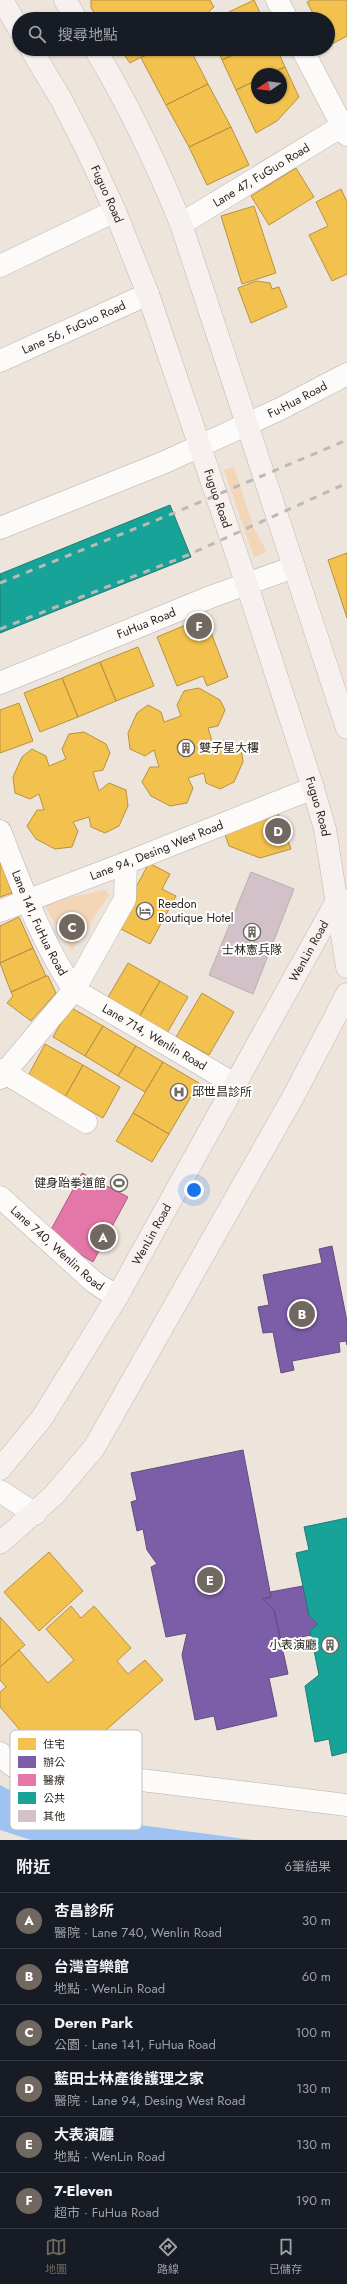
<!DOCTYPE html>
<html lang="zh-TW">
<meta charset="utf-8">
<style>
:root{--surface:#171b24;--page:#242831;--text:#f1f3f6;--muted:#9ea1a6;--line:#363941;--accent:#706861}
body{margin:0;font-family:Jost,"Noto Sans TC",sans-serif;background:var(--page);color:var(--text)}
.compass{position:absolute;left:251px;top:68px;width:36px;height:36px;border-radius:50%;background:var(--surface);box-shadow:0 1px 3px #0004;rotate:257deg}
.you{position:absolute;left:194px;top:1190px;width:14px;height:14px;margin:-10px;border:3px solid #fff;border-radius:50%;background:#1a73e8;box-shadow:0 0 0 6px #1a73e833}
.badge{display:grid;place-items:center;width:26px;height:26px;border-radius:50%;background:var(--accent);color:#fff;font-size:13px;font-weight:700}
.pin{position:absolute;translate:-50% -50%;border:2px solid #fff;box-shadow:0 1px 4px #0006}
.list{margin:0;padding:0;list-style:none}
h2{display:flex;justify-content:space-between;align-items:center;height:52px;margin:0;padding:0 16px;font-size:17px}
h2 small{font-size:13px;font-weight:400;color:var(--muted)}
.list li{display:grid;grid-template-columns:26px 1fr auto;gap:12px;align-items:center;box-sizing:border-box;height:56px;padding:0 16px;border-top:1px solid var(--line)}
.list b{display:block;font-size:15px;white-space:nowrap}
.list p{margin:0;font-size:13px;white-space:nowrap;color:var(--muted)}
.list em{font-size:13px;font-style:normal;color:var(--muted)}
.icon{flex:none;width:22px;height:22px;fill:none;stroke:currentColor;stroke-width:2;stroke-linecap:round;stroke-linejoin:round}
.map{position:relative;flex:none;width:347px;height:1840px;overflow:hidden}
.search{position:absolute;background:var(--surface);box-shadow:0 1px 3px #0004;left:12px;right:12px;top:12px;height:44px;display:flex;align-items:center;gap:10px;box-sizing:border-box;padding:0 14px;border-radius:22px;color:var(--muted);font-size:15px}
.sheet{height:388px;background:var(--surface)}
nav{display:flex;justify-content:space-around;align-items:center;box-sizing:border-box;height:56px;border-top:1px solid var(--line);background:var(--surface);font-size:11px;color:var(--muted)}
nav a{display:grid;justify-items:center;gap:2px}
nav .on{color:var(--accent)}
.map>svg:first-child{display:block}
</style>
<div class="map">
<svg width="347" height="1840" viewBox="0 0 347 1840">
<rect width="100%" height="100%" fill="#ede4db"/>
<path fill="#f3d5b8" d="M234,467L254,529L267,552L254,557L224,470Z
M105,890L109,895L72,951L43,903Z"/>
<path fill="#9ec2f2" d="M0,1785L28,1800L44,1803L56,1814L253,1840H31L0,1830Z"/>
<path fill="#f2c14e" stroke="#b79240" d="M91,0H210L214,7L201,19H99L91,8Z
M254,0L263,19H214Z
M311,0H347V36L330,45L328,19H316L307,2Z
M120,49H156L130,63Z
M156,49H190L208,84L166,105L141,58Z
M217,49H246L222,60Z
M246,49H277L285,67L269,74H257V80L236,90L222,60Z
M285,67L299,97L277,121L256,133L236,90L257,80V98H281V74H269Z
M208,84L231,127L189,147L166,105Z
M231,127L249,165L207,185L189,147Z
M296,168L314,197L269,225L251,196Z
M341,189L347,202V274L332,281L309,235L328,226L316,202Z
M254,206L276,273L242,284L221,216Z
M256,281L270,283L272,289L279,287L287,307L251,323L238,288Z
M347,553V618L328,560Z
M205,617L228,677L207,686L203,676L177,686L157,637Z
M138,647L154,686L116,701L100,662Z
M100,662L116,701L78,717L62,678Z
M62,678L78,717L40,732L24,693Z
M199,688L220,700L225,710L218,726L208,728L214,747L224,740L241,747L243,762L234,782L220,789L206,783L204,773L188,778L193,788L187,803L170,806L151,796L142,782L150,767H159L154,750L145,756L130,749L128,733L137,713L148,705L161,712L164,722L181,716L177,705L184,691Z
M19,703L33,741L0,753V710Z
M84,732L106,744L110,753L103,770L93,772L99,791L109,783L126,790L128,806L119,826L105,833L91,827L89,817L73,822L78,831L72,847L55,849L36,839L27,826L37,810H44L39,794L30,799L15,793L13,777L22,757L32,749L46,756L49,766L66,759L62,749L69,734Z
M277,811L291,849L260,858L229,846L223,829Z
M0,861L12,893L0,897Z
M149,863L170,874L162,889L176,896L150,944L115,926Z
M19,917L33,948L0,963V926Z
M33,948L46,976L11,992L0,963Z
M128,963L160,981L139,1017L107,999Z
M46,976H48L56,993L31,1021L7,1003L13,996L11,992Z
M160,981L188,997L167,1033L139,1017Z
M202,993L234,1012L209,1055L176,1037Z
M70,1007L103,1026L85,1056L53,1037Z
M103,1026L136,1046L118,1076L85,1056Z
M45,1044L83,1065L65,1097L28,1076Z
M136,1046L163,1062L145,1092L118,1076Z
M163,1062L199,1083L169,1134L133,1113Z
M83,1065L120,1087L103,1118L65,1097Z
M133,1113L169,1134L152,1162L116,1141Z
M49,1552L83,1591L39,1631L4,1592Z
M71,1606L81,1618L94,1606L131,1648L117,1661L128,1674L145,1660L163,1680L57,1773L41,1755L54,1743L46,1733L33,1745L0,1707V1692L6,1687L0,1680V1667L19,1650L48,1683L74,1660L46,1629Z
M0,1617L25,1645L0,1667Z"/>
<path fill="#7b5ea7" stroke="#634d7e" d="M332,1246L347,1321V1345L346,1341L339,1342L340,1352L292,1361L294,1370L281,1373L273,1332L263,1333L258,1307L269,1305L263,1275L322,1263L319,1249Z
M243,1450L271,1597L263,1599L274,1610L288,1674L269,1678L277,1716L217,1730L214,1716L195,1720L182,1655L187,1633L166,1637L151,1567L157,1564L147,1550L143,1529L137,1531L131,1502L137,1500L131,1473Z
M303,1586L309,1615L318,1624L310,1631L311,1635L281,1641L274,1610L263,1599L271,1597L270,1592Z"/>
<path fill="#e377a8" stroke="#ac5e7f" d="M82,1173L128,1197L93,1262L48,1235Z"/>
<path fill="#17a398" stroke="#1d7d74" d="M170,505L191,557L0,633V574Z
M347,1518V1752L332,1756L329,1739L315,1742L305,1686L319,1675L310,1631L318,1624L309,1615L296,1553L309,1550L304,1527Z"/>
<path fill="#d3c1c9" stroke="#b8b1af" d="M251,872L294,889L253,994L209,975Z"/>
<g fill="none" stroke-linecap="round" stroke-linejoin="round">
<defs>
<g id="minor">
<path d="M277,0L287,19"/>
<path d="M302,49L347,135"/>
<path id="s1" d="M181,224L347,123"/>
<path d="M0,266L115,211"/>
<path id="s2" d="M0,361L148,294"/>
<path id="s3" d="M0,528L165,462L280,409L347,374"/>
<path id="s4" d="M0,683L213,596L294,567"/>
<path id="s5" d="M0,831C21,884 41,942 74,990L236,1085"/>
<path id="s6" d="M0,911L126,863L313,788"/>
<path d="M0,1070L86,1122"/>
<path d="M0,1078L74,990L125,899L126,863"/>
<path id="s7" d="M0,1197L94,1282L117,1297"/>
<path d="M0,1491L35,1514"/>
<path d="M0,1753C19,1782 63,1777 92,1774L347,1805"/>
</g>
<g id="major">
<path d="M2,0L19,29"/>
<path d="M65,0L76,19"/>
<path id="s8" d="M31,49L62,101L86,148L115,211L148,294L247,585L313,788L325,829L347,967"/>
<path d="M95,49C129,105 156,163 181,224L347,728"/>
<path id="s9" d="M0,1469L42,1418L117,1297L339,897"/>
<path d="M0,1543L53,1496L94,1448L293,1097L347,994"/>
</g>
</defs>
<use href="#minor" stroke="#b8b1aa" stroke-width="23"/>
<use href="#major" stroke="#c3b7b0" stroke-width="23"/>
<use href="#minor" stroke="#fcfbfa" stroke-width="22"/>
<use href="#major" stroke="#f6f1ee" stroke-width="22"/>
<path stroke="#bcb9b6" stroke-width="3" stroke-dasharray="7 7" stroke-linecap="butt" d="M0,583L174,513L347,440
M0,629L188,555L347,483"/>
</g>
<defs>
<symbol id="building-ring" viewBox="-11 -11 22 22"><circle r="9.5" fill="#fff" stroke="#706861" stroke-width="1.5"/><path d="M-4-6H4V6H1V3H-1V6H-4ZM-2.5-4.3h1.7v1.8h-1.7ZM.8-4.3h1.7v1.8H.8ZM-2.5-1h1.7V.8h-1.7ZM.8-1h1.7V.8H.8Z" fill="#706861"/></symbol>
<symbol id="hotel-ring" viewBox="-11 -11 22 22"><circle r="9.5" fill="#fff" stroke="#706861" stroke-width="1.5"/><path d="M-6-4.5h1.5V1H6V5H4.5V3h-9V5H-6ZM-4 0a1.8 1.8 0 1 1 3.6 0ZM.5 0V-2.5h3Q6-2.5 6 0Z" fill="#706861"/></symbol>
<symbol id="hospital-ring" viewBox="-11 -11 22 22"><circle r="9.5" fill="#fff" stroke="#706861" stroke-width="1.5"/><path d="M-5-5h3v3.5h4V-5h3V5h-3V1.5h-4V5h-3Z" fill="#706861"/></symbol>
<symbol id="stadium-ring" viewBox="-11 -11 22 22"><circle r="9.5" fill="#fff" stroke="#706861" stroke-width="1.5"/><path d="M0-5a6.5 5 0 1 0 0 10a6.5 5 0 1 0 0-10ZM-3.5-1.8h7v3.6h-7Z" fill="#706861"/></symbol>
</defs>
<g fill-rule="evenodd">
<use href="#building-ring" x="176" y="738" width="20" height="20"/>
<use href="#hotel-ring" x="135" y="901" width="20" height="20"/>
<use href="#building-ring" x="242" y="922" width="20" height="20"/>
<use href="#hospital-ring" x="169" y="1082" width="20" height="20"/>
<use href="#stadium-ring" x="109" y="1173" width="20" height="20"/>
<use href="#building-ring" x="320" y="1635" width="20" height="20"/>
</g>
<g text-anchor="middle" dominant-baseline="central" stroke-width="4" stroke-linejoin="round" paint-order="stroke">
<g font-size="12" fill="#2c251f" stroke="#fff">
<text stroke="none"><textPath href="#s1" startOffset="94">Lane 47, FuGuo Road</textPath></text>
<text stroke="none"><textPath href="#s8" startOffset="164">Fuguo Road</textPath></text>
<text stroke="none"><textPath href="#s2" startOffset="81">Lane 56, FuGuo Road</textPath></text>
<text stroke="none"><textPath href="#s3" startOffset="324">Fu-Hua Road</textPath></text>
<text stroke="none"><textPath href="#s8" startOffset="488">Fuguo Road</textPath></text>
<text stroke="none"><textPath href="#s4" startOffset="158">FuHua Road</textPath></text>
<text stroke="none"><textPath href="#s8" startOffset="812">Fuguo Road</textPath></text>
<text stroke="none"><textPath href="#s6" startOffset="168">Lane 94, Desing West Road</textPath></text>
<text stroke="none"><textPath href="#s5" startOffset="100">Lane 141, FuHua Road</textPath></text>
<text stroke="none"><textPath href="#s9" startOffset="604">WenLin Road</textPath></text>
<text stroke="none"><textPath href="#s5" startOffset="269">Lane 714, Wenlin Road</textPath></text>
<text stroke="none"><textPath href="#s9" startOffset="280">WenLin Road</textPath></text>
<text stroke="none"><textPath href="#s7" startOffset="77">Lane 740, Wenlin Road</textPath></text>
</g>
<g font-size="12" fill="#2c251f" stroke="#fff" text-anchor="start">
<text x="199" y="748">雙子星大樓</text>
<text x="158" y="904">Reedon<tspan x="158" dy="14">Boutique Hotel</tspan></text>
<text x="252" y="950" text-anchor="middle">士林憲兵隊</text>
<text x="192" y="1092">邱世昌診所</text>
<text x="106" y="1183" text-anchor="end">健身跆拳道館</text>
<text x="317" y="1645" text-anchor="end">小表演廳</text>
</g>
</g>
<rect x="10" y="1730" width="132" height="100" rx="6" fill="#fff" stroke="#c0bebc" stroke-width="1"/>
<rect x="18" y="1738" width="18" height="12" fill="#f2c14e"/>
<rect x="18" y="1756" width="18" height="12" fill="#7b5ea7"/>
<rect x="18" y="1774" width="18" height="12" fill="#e377a8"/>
<rect x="18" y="1792" width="18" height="12" fill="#17a398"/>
<rect x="18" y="1810" width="18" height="12" fill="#d3c1c9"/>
<g font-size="11" fill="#2c251f">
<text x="43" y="1748">住宅</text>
<text x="43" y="1766">辦公</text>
<text x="43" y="1784">醫療</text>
<text x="43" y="1802">公共</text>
<text x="43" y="1820">其他</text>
</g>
</svg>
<svg class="compass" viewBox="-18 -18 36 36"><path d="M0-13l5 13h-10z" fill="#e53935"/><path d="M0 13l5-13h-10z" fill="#9ea1a6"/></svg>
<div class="you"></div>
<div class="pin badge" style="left:103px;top:1237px">A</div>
<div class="pin badge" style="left:302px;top:1314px">B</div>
<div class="pin badge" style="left:72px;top:927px">C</div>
<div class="pin badge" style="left:278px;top:831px">D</div>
<div class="pin badge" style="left:210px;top:1580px">E</div>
<div class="pin badge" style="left:199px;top:626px">F</div>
<div class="search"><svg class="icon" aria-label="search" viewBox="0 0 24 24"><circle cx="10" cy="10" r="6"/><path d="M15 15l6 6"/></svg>搜尋地點</div>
</div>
<section class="sheet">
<h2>附近<small>6筆結果</small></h2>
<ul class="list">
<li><span class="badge">A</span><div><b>杏昌診所</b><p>醫院 · Lane 740, Wenlin Road</p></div><em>30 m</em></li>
<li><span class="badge">B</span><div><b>台灣音樂館</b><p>地點 · WenLin Road</p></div><em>60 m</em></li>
<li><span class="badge">C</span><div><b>Deren Park</b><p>公園 · Lane 141, FuHua Road</p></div><em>100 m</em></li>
<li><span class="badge">D</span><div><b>藍田士林產後護理之家</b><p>醫院 · Lane 94, Desing West Road</p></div><em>130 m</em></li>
<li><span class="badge">E</span><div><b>大表演廳</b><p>地點 · WenLin Road</p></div><em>130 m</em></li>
<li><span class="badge">F</span><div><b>7-Eleven</b><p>超市 · FuHua Road</p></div><em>190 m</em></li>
</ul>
</section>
<nav>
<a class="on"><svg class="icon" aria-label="map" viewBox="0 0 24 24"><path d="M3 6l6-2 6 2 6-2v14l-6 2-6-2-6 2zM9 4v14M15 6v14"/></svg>地圖</a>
<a><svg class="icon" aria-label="directions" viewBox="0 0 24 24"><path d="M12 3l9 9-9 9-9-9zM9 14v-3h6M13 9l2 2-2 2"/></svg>路線</a>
<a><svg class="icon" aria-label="saved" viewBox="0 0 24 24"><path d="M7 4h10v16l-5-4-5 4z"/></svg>已儲存</a>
</nav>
